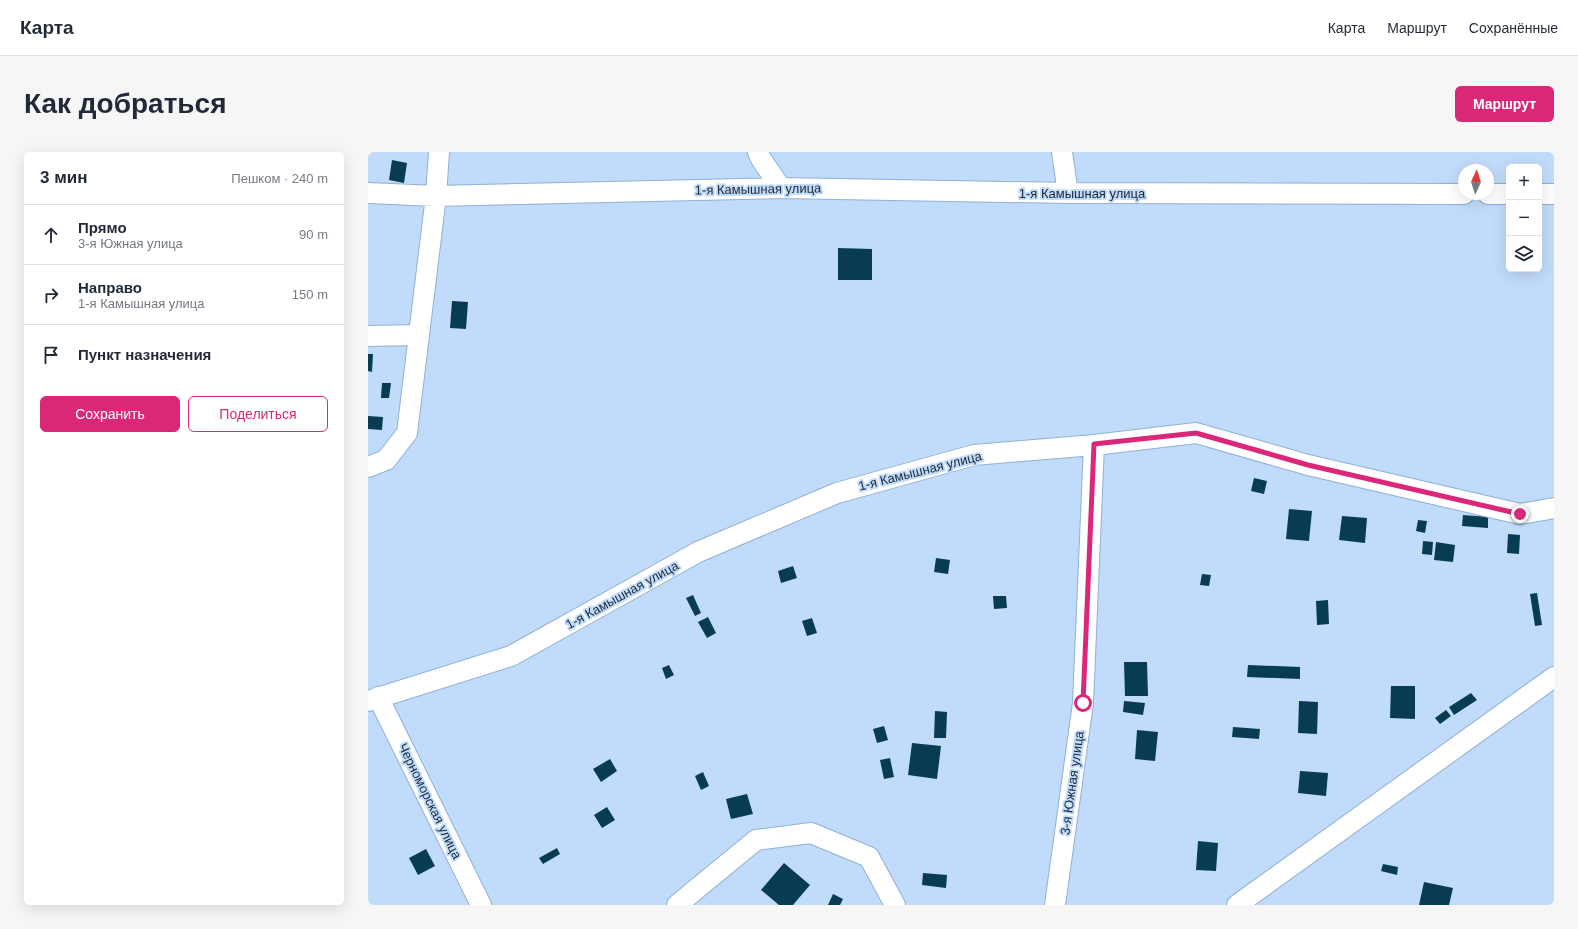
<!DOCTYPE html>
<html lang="ru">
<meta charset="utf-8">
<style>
:root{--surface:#fff;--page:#f6f6f7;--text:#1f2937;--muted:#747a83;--line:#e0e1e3;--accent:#db2777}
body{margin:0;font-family:Arial,sans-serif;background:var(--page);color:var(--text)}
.controls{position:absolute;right:12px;top:12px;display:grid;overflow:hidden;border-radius:6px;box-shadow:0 4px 16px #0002}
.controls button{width:36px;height:36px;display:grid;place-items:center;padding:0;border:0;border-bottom:1px solid var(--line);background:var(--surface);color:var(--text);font:20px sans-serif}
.compass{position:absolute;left:1090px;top:12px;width:36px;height:36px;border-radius:50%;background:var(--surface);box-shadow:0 4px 16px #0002;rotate:4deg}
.stop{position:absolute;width:12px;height:12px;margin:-9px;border:3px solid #db2777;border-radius:50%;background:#fff}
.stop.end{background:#db2777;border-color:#fff;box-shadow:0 1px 4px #0008}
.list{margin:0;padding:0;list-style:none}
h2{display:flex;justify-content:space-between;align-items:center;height:52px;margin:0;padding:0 16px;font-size:17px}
h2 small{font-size:13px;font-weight:400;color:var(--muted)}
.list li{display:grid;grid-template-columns:26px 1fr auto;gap:12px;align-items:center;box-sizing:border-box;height:60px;padding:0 16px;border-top:1px solid var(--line)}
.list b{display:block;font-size:15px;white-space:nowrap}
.list p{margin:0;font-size:13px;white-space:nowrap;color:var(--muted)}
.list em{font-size:13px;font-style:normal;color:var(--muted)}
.actions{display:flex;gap:8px;padding:12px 16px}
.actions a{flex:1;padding:9px 0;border:1px solid var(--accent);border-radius:6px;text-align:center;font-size:14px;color:var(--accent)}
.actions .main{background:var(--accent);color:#fff}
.icon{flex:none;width:22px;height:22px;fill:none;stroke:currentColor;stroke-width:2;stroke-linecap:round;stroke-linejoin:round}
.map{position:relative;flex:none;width:1186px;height:753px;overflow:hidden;border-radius:6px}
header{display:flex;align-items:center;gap:24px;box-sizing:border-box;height:56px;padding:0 20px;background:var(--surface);border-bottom:1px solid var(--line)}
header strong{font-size:19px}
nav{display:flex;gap:22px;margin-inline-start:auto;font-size:14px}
.intro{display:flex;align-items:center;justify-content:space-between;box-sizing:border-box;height:96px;padding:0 24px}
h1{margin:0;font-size:28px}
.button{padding:10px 18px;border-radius:6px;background:var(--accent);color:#fff;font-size:14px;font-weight:700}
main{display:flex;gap:24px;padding:0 24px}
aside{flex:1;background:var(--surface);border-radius:6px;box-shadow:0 4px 16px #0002}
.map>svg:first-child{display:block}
</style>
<header>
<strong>Карта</strong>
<nav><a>Карта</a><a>Маршрут</a><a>Сохранённые</a></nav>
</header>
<div class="intro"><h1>Как добраться</h1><a class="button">Маршрут</a></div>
<main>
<aside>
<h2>3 мин<small>Пешком · 240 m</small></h2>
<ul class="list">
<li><svg class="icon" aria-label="ahead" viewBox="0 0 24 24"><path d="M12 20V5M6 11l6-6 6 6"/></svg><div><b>Прямо</b><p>3-я Южная улица</p></div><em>90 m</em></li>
<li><svg class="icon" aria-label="right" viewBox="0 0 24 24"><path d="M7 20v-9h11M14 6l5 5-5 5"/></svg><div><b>Направо</b><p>1-я Камышная улица</p></div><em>150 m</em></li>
<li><svg class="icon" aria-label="arrive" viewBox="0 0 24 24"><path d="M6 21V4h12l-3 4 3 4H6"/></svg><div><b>Пункт назначения</b></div></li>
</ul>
<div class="actions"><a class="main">Сохранить</a><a>Поделиться</a></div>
</aside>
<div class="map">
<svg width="1186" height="753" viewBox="0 0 1186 753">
<rect width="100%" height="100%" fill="#c1dbfa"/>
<path fill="#083c52" d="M24,8L39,11L36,31L21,28Z
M470,96L504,97V128H470Z
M84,149L100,150L98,177L82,176Z
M0,202H5L4,220L0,219Z
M14,231H23L21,246H13Z
M0,264L15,265L14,278L0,277Z
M886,326L899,329L896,342L883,339Z
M921,357L944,359L941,389L918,387Z
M1095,363L1120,365V376L1094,374Z
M974,364L999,366L997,391L971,388Z
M1050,368L1059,369L1057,381L1048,379Z
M1140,382L1152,383L1151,402L1139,401Z
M1055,389L1065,390L1064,403L1054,402Z
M1068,390L1087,393L1085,410L1066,408Z
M568,406L582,408L580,422L566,420Z
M425,414L429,426L413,431L410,419Z
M834,422L843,423L841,434L832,433Z
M1169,441L1174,473L1167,474L1162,442Z
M325,443L333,461L327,464L318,446Z
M625,444H638L639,456L626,457Z
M960,448L961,472L949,473L948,449Z
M340,465L348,481L339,486L330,470Z
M444,466L449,481L439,484L434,469Z
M756,510H779L780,544H757Z
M301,513L306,523L298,527L294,516Z
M880,513L932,515V527L879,525Z
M1023,534H1047V567L1022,566Z
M1103,541L1109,548L1086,563L1081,555Z
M756,549L777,551L775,563L755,560Z
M931,549L950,550L949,582L930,581Z
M1078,558L1083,564L1072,572L1067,566Z
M567,559L579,560L578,586H566Z
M516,574L520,588L509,591L505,577Z
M865,575L892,577L891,587L864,585Z
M769,578L790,580L787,609L767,607Z
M544,591L573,594L569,627L540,623Z
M522,606L526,625L516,627L512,608Z
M242,607L249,619L233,630L225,617Z
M932,619L960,621L958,644L930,641Z
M335,620L341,634L333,638L327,624Z
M379,642L385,662L363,667L358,647Z
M239,655L247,668L234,676L226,663Z
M830,689L850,691L848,719L828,718Z
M189,696L192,702L175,712L171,706Z
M58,697L67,714L50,723L41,706Z
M416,711L442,733L425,753H411L393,738Z
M1015,712L1030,715L1029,723L1013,719Z
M555,721L579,723L578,736L554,733Z
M1056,730L1085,736L1081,753H1051Z
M465,742L475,747L472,753H460Z"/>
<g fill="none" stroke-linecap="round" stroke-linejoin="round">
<defs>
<path id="minor" d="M390,0L393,7L413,36
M694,0L700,41
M0,41L68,44L413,36L700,41L1096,42
M1120,42H1141
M1171,42H1186
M0,184L51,183
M0,315L18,308L39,281L68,44L71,0
M10,545L113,753
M0,549L143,504L330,400L469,341L606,303L726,293L828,281L940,313L1152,362L1186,356
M309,753L388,688L443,681L501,705L527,753
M687,753L715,551L726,293
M869,753L1186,525"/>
</defs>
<use href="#minor" stroke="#90b0d5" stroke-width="22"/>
<use href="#minor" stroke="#fff" stroke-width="20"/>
</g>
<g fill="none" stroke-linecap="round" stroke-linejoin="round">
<path stroke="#db2777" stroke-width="5" d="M715,551L726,292L828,281L940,313L1152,362"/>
</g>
<g text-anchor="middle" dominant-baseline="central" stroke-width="4" stroke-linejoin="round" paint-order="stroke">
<g font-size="13" fill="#1b2836" stroke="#c1dbfa">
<text transform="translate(390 37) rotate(-1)">1-я Камышная улица</text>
<text x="714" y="41">1-я Камышная улица</text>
<text transform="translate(552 319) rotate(-14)">1-я Камышная улица</text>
<text transform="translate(254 443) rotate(-29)">1-я Камышная улица</text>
<text transform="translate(704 631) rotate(-82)">3-я Южная улица</text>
<text transform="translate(62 649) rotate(64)">Черноморская улица</text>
</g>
</g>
</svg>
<div class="controls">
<button>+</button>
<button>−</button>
<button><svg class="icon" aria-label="layers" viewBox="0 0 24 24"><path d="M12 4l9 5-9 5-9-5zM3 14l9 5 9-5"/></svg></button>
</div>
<svg class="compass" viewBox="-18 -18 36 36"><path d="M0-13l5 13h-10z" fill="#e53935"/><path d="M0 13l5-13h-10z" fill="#747a83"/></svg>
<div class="stop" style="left:715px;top:551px"></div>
<div class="stop end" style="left:1152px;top:362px"></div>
</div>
</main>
